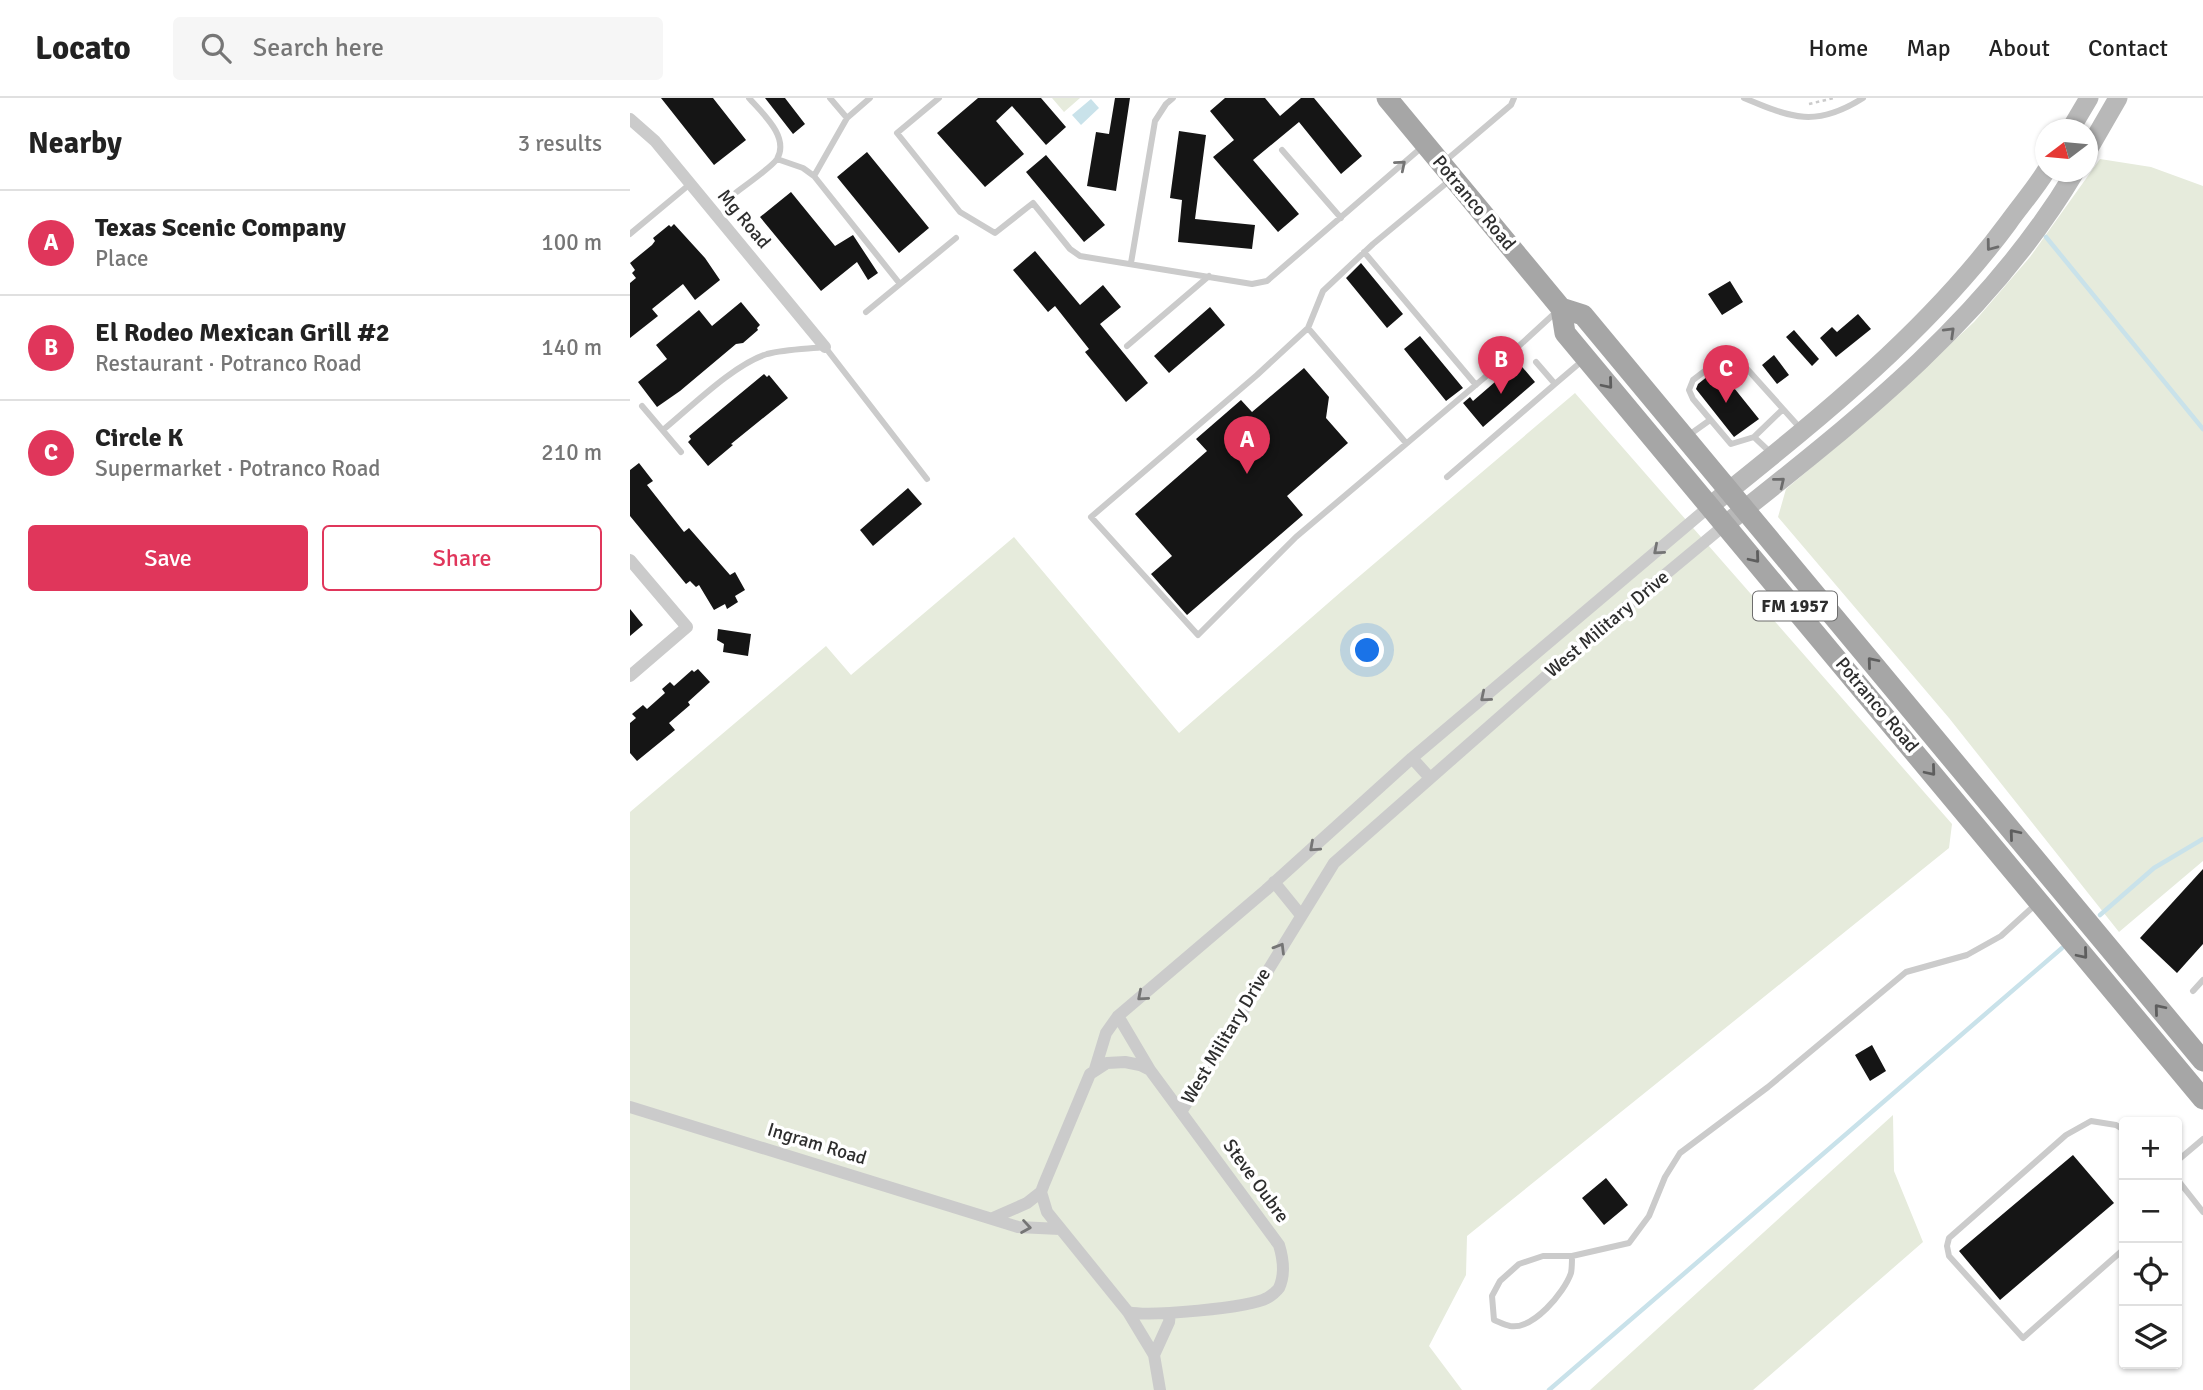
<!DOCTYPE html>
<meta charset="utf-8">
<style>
:root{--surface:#fff;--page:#f6f6f6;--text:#222;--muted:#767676;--line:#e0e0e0;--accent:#e0365b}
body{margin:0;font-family:Signika,sans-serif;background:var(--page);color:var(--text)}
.controls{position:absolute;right:21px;bottom:21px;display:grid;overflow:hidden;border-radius:7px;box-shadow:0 2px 5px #0004}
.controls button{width:63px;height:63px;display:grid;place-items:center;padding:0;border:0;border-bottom:2px solid var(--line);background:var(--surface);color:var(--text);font:35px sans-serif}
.compass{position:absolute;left:1405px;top:21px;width:63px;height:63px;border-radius:50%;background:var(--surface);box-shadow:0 2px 5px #0004;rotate:254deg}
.you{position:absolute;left:738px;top:553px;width:24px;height:24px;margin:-18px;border:5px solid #fff;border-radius:50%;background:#1a73e8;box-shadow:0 0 0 10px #1a73e833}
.badge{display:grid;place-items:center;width:46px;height:46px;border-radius:50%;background:var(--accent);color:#fff;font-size:23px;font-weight:700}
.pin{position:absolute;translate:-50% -58px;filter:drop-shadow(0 2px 4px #0008)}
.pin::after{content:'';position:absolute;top:37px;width:24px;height:21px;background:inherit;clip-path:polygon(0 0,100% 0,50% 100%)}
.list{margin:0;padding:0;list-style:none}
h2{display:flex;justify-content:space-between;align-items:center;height:91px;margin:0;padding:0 28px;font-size:30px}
h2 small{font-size:23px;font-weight:400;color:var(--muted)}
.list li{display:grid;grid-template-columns:46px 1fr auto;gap:21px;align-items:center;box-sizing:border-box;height:105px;padding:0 28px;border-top:2px solid var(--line)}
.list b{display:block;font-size:26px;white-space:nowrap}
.list p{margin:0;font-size:23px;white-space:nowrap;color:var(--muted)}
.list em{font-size:23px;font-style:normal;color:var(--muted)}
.actions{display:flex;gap:14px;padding:21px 28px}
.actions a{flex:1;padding:16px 0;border:2px solid var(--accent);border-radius:7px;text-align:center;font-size:24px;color:var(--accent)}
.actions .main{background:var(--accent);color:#fff}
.icon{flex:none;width:38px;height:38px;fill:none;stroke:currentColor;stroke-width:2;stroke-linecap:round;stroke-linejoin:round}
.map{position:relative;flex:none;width:1573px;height:1292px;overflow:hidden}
header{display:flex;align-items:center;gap:42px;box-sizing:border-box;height:98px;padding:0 35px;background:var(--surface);border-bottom:2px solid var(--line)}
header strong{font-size:33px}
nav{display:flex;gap:38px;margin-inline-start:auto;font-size:24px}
.search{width:490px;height:63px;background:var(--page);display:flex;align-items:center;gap:18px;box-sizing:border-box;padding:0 24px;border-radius:7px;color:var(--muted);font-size:26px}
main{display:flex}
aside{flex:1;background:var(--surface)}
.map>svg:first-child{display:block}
</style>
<header>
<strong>Locato</strong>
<div class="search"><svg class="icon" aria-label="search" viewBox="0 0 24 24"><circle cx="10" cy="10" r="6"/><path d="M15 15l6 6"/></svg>Search here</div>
<nav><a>Home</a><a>Map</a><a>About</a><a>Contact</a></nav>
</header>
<main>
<aside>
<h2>Nearby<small>3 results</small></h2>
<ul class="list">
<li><span class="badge">A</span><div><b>Texas Scenic Company</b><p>Place</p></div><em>100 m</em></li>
<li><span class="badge">B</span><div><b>El Rodeo Mexican Grill #2</b><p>Restaurant · Potranco Road</p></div><em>140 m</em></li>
<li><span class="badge">C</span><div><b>Circle K</b><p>Supermarket · Potranco Road</p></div><em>210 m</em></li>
</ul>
<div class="actions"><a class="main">Save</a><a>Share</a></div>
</aside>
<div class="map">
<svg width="1573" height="1292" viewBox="0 0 1573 1292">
<rect width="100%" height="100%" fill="#fff"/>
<path fill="#e6ebdc" d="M422,0H450L434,14Z
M1470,61L1521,69L1573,88V763L1489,834L1319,620L1148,419L1156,391L1253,309L1344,224L1400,159Z
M945,295L1322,726L1319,750L837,1138L836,1177L799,1248L832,1292H0V714L196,548L221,577L384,439L549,635L712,493Z
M1263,1017L1264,1073L1293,1144L1123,1292H960Z"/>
<path fill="#c9e2ea" d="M461,1L469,10L451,27L442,17Z"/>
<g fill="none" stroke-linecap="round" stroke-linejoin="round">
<path stroke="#c9e2ea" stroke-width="4.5" d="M1416,139L1573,331
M1470,817L1524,770L1573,741
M919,1292L1432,850"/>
</g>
<path fill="#151515" d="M31,0H83L116,42L84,67Z
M135,0H155L175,26L163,36Z
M348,0H411L436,29L416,47L382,8L366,23L394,56L355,89L307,35Z
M485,0H500L486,93L457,88L466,34L479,36Z
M595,0H635L650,18L671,0H684L732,58L711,76L669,24L623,62L669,116L648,134L583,59L604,42L580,13Z
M549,33L576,37L565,121L625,127L622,151L548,144L552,102L540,100Z
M237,54L299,130L269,155L207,79Z
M416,57L475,127L454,144L396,74Z
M161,94L205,148L223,137L248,175L238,182L227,164L191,193L130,119Z
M44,126L75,160L90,182L65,202L53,186L22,211L28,218L0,240V185L6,180L2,175L5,172L0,165L22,147L25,143L23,140L39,127L41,129Z
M405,153L450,207L473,187L491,209L470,226L518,285L496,304L455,254L459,251L425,208L418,214L383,172Z
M731,165L773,216L757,230L716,180Z
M1100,183L1113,204L1092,217L1078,196Z
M111,204L130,227L127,230L128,232L113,245L106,246L50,293L27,309L8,284L37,261L26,247L69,212L82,228Z
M580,209L595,227L539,275L524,258Z
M1228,216L1241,231L1206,259L1190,240L1202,229L1207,234Z
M1164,232L1189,261L1182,268L1156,239Z
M790,238L833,290L816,303L774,251Z
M1144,257L1159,277L1147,286L1132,267Z
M888,264L905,284L853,329L833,305L840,299L843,303Z
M674,270L699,299L696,320L718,345L657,398L673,417L557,517L521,476L542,458L505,416L577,353L566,341L611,302L622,314Z
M1088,270L1129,321L1104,339L1066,291L1068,286Z
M134,276L137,279L139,277L158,300L101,346L103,347L78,368L58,344L61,341L59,338Z
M9,365L23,383L17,387L54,434L59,430L100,477L105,474L115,492L105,498L108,504L97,511L95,506L84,512L69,487L66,489L60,483L56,486L0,418V372Z
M278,390L292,406L243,448L230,432Z
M0,511L13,527L0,538Z
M88,531L121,536L118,558L93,554L94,546L87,542Z
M68,571L80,584L58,604L60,607L39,625L45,632L7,663L0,655V625L6,620L2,616L13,607L17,611L35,595L32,591L40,584L44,588L62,572L64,574Z
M1573,771V846L1547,875L1510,840Z
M1242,947L1256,973L1240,983L1225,957Z
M1443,1057L1484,1105L1370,1202L1329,1153Z
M976,1080L998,1107L974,1127L952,1100Z"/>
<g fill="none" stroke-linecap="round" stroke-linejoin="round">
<path stroke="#cbcbcb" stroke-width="2.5" stroke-dasharray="3.5 3.5" stroke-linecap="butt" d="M1179,6L1204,0"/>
<path stroke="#cbcbcb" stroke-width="6" d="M200,0L217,20
M309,0L267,35L330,114L365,135L403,105L440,151L450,158L622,186L637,183L791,50
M1114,0C1162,20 1186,30 1233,0
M652,52L711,120
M147,61L173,70L184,78L270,186
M814,64L881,7L884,0
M184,78L217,20L240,0
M819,83L743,146L693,193L678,230L627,277L461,419L568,537L666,439L854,280L926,214
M104,96C113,89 142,69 147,61C160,39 132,15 119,0
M0,136L60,86
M734,154L846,287
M501,165L525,23L536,6L543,0
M236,214L326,140
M678,230L776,345
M497,248L579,178
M906,264L925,286L952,263
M12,308L51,354
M33,332C60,310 104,266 137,256C155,251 176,251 195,249L297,381
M1059,337L1080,322
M1124,339L1153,311
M1141,355L1124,339L1101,346L1063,301L1059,292L1063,282L1101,253L1171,331
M817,379L925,286
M1563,893L1573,882
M1494,1032L1486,1027L1461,1023L1436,1037L1319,1140L1317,1148L1319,1158L1393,1240L1494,1151
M1547,1063L1573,1041
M1547,1081L1573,1114
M942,1158C942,1163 942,1170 941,1175C934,1195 903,1232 880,1228C875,1227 869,1224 864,1222L862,1198L870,1183L889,1166L913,1158H942L999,1145L1019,1118L1035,1079L1050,1055L1138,989L1276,874L1337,857L1371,838L1405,807"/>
<path stroke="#cbcbcb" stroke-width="12" d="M0,21L25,43L195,249
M0,462L57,529L0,578
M782,660L800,680
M644,784L670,816
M488,918L520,972
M495,964L510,967L520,972L649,1147C653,1160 655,1177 649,1190C647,1193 641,1198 637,1200C619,1210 518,1219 498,1214L417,1114L411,1094L414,1086L460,976L477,965Z
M465,971L476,935L488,918L636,792L782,660L1080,408
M0,1009L388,1129L430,1131
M551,1014L704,765L972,529L1096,426
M363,1120L397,1105L411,1094
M498,1214L524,1257L530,1292
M524,1257L539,1224L540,1215"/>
<path stroke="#b8b8b8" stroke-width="19" d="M1440,32L1459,0
M1458,52L1488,0
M1080,408C1187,322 1296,236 1378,125C1390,108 1405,91 1416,73
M1096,426C1226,323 1359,219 1445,74"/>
<path stroke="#a6a6a6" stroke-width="21" d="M757,0L931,210L935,235L1573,1001
M931,210L953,217L1573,963"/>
</g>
<defs><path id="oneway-chevron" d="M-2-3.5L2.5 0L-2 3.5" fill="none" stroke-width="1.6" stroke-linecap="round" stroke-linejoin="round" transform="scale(1.75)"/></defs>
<g stroke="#757575">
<use href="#oneway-chevron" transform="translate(771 67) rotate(-40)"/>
<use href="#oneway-chevron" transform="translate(1028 452) rotate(139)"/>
<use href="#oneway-chevron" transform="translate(855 599) rotate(140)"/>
<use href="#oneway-chevron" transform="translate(684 749) rotate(138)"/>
<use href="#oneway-chevron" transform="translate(650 850) rotate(-59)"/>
<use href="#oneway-chevron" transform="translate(512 898) rotate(139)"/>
<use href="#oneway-chevron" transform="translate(396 1129) rotate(9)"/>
</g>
<g stroke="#6c6c6c">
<use href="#oneway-chevron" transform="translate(1361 148) rotate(127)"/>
<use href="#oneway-chevron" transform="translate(1320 234) rotate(-44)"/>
<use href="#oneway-chevron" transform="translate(1150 384) rotate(-39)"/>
</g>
<g stroke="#5e5e5e">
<use href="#oneway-chevron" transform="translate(978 286) rotate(50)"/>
<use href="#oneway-chevron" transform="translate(1125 460) rotate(50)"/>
<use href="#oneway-chevron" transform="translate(1242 564) rotate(-130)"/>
<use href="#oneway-chevron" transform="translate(1301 673) rotate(50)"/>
<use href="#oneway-chevron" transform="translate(1384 736) rotate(-130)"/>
<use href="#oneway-chevron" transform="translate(1453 856) rotate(50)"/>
<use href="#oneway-chevron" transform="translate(1529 911) rotate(-130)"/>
</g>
<g text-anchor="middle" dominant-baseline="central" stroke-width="7" stroke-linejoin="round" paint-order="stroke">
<rect fill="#fff" stroke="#6d6d6d" stroke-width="2" x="1123" y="493.5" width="84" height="29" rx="5"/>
<g font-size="18" font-weight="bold" fill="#2e2e2e">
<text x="1165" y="508">FM 1957</text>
</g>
<g font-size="19" fill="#2e2e2e" stroke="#fff">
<text transform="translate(844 105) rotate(50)">Potranco Road</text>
<text transform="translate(114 121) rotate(50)">Mg Road</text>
<text transform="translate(977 526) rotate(-40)">West Military Drive</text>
<text transform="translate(1247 607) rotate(50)">Potranco Road</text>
<text transform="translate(596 938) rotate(-59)">West Military Drive</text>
<text transform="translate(187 1046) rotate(17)">Ingram Road</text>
<text transform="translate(626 1083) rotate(54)">Steve Oubre</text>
</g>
</g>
</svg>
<div class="controls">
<button>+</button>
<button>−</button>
<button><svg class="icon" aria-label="locate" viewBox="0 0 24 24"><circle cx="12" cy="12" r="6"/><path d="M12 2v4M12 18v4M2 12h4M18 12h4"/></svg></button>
<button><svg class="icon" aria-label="layers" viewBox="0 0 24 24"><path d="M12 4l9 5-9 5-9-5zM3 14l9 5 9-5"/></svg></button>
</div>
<svg class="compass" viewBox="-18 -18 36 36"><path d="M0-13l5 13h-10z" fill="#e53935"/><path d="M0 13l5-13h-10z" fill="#767676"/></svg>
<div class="you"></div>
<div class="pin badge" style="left:617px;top:376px">A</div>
<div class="pin badge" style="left:871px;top:296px">B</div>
<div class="pin badge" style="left:1096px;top:305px">C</div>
</div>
</main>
